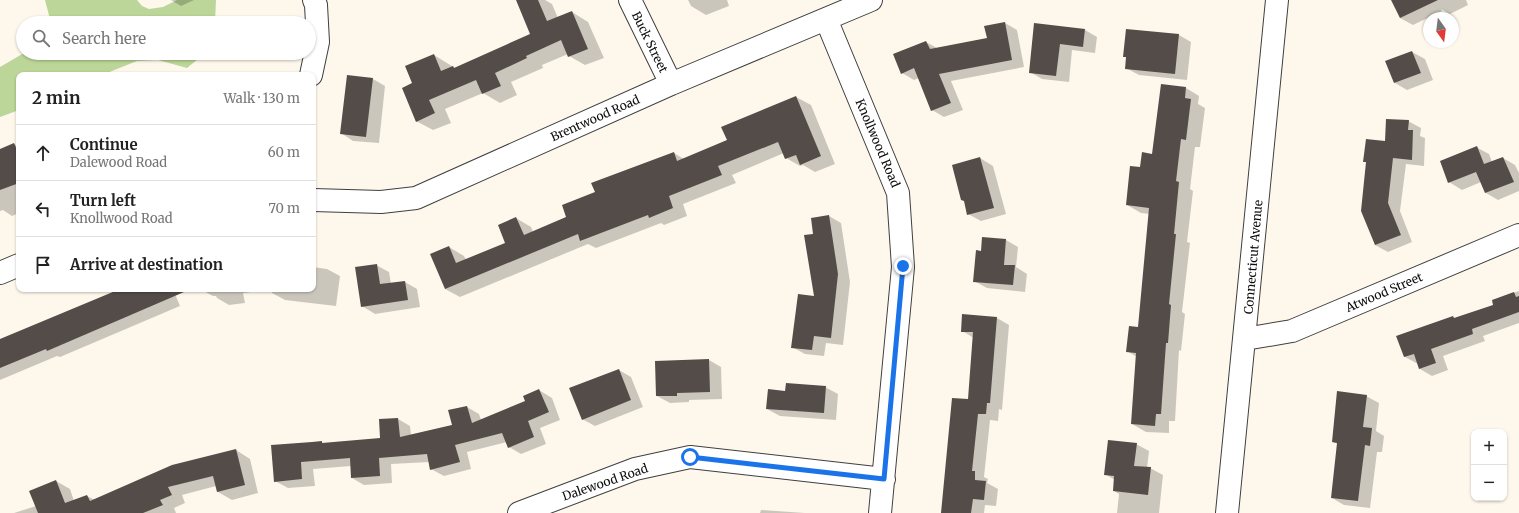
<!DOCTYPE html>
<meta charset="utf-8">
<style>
:root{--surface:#fff;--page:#f6f6f6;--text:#222;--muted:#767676;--line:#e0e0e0}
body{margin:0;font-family:Merriweather,serif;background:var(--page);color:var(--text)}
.controls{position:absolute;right:12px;bottom:12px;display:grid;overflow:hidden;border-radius:8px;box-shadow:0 1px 3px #0004}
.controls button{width:36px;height:36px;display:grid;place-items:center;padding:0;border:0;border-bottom:1px solid var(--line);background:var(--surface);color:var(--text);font:20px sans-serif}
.compass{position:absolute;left:1423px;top:12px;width:36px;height:36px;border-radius:50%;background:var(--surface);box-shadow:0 1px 3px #0004;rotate:166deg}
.stop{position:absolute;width:12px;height:12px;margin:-9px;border:3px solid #1a73e8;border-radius:50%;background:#fff}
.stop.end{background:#1a73e8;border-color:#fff;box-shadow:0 1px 4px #0008}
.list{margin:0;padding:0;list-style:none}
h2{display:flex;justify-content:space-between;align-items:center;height:52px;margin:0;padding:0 16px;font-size:17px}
h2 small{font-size:13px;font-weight:400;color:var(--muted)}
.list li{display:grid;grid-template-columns:26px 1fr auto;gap:12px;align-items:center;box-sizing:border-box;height:56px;padding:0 16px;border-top:1px solid var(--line)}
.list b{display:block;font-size:15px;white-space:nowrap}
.list p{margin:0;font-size:13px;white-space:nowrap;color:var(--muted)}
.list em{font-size:13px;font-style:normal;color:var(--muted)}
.icon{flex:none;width:22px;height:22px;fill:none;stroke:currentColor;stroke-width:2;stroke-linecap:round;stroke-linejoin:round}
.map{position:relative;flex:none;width:1519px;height:513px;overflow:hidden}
.search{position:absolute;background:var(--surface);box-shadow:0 1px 3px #0004;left:16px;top:16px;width:300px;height:44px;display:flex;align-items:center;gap:10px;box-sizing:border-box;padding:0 14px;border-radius:22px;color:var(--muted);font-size:15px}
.panel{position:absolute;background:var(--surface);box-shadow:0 1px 3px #0004;left:16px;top:72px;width:300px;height:220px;border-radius:8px}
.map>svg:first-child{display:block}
</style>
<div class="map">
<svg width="1519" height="513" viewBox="0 0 1519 513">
<rect width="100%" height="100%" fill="#fef8ec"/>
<path fill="#bbd698" d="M45,0H137L142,6L149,9L163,7L177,0H216L215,23H51Z
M24,53H216L213,56L198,59L187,68L158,60L137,61L102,75H19V110L0,117V67Z"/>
<path fill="#0003" d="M171,0H194L181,6Z
M522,0H545L552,4L558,18L572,12L588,22L604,58L585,65L569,56L568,54L542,65L543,68L511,82L517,95L500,103L483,93L445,109L451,123L433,130L416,121L413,84L434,55L455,68L531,34Z
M688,0H727L729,6L706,15L691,6Z
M1392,0H1466L1468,5L1450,14L1441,9L1442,11L1413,25L1400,18Z
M235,16L258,20L264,23H234Z
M1005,23L1017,30L1024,67L951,81L963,110L944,117L932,110L919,78L914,80L902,73L926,42L937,48L988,39Z
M1035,24L1085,30L1097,37L1095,53L1072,50L1069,82L1042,79L1030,72Z
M1179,35L1191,42L1187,80L1139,75L1126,68L1127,58L1124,56Z
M1412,52L1425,59L1433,80L1407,90L1395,83Z
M243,53H273L272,60L249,57Z
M373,79L385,86L379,143L353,141L341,133Z
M1186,88L1199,96L1198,104L1205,108L1200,147H1195L1190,189L1193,191L1187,242L1190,243L1182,312L1185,314L1181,351L1179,350L1175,421H1169V433L1146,432L1132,424L1137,357L1127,351L1139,328L1150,214L1141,213L1127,205L1141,168L1152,155Z
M796,97L811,105L835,164L815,172L803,165L800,166L786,158L784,153L732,175L736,183L683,204L687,216L664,225L661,223L596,248L588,244L460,297L445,289L449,247L464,256L466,260L507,243L516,218L531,227L533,232L568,217L596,193L674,153L684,159L728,141Z
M1408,121L1421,128L1420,136L1425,138L1424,166L1406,164L1400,211L1412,242L1388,252L1375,245L1367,162L1364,161Z
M14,144L19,147V213L12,216L3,210L0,211V150Z
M1476,147L1489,154L1492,162L1503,158L1515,165L1519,173V191L1498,200L1486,193L1481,182L1462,190L1449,182Z
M980,158L993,166L1006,214L981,221L968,214Z
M829,216L841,223L850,282L843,345L826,343L824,356L805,354L792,347L815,297V234Z
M1006,240L1018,247L1016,267L1027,274L1025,292L987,288L974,281L982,252Z
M376,265L389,272L391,284L405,282L417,289L420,307L375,314L362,306Z
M313,267L327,269L340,276L336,306L285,300L272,293L273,289H313Z
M124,289H173L180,306L60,357L57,356L0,380V341Z
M200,289H250L251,292L243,293L245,303L229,305L217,298L216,296H213Z
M1519,291V323L1483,336L1485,341L1443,356L1448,370L1432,376L1420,369L1418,364L1405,357L1398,337L1453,317L1456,319L1495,305L1493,300Z
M997,318L1009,325L1002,410L999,409L998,421L990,420L984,477L988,479L987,483L998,489L996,506L985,505L984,513H942L969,400L974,338L962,331Z
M709,360L721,367L722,399L689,400V402L670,403L657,396Z
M619,370L631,377L643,407L595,426L582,419Z
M825,387L838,394L836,420L780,416L767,409L786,392Z
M539,390L552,398L560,420L540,428L546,444L521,454L509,447L507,442L467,452L471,469L444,476L431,469L430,462L391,464L392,483L364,485L352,478L351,466L313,469L315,486L288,488L275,481L322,442L324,444L381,439L398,419L410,426L411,435L453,425L467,407L479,414L481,420L527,402Z
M1366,396L1379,403L1376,431L1384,436L1382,452H1377L1370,508L1344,505L1332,498L1338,444L1333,442Z
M1136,444L1149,451L1147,468H1150L1163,475L1159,513H1117L1119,494L1114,491L1115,480L1105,474Z
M236,450L250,459L258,493L232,500L218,492L216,486L182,495L185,503L174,508L176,513H14L36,506L56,481L70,489L74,501L87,496L95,500Z
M761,510L805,513H760Z"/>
<path fill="#544c49" d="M516,0H538L547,21L572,11L588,49L568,57L561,40L526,56L527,58L495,73L501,86L482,94L476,80L429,100L435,113L416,122L402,88L412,83L405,66L434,54L441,71L453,66L454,68L530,34Z
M1391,0H1438L1400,18Z
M1005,22L1012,60L939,74L951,103L931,111L914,68L901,74L893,54L926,41L930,49L987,38L984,26Z
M1034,23L1085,29L1083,47L1060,44L1056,76L1029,73Z
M1126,29L1179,34L1175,74L1125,69L1126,57H1123Z
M1412,51L1421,73L1394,83L1385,61Z
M347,75L373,78L366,137L340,134Z
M1161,84L1186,87L1185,98L1191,99L1186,140L1181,139L1176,181L1179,182L1174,234H1176L1169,304L1171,305L1168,343H1166L1161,414H1156L1155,426L1131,424L1136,353L1126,352L1129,326L1138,327L1149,208L1126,205L1130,166L1140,167L1142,152L1152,154Z
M796,96L821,156L800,165L796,155L785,159L778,142L718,166L722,175L669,196L673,208L649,218L648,215L580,241L578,234L445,289L430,254L449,246L456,263L505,243L498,225L516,217L524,235L566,217L562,205L595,192L591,183L674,152L677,161L727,140L721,127Z
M1386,119L1409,120L1408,130H1413L1412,160L1393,158L1388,203L1401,235L1375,245L1361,211L1366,162H1363L1366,139L1385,141Z
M14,143L19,155V183L0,190V149Z
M1477,146L1484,164L1503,157L1514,182L1485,193L1476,172L1448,183L1440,161Z
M980,157L994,208L967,215L964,201L961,200L952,165Z
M829,215L838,274L831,338L814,336L812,350L791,348L798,294L814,296L804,235L813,234L811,218Z
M982,237L1006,239L1004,265H1015L1013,285L973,282L976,250L981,251Z
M377,264L380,284L405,281L408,300L361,307L355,267Z
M120,289H191L47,351L46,349L0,368V339Z
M1514,292L1516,297L1519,296V312L1472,329L1473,334L1431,349L1436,363L1419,369L1414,354L1404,357L1396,336L1453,316L1454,318L1493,305L1492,300Z
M962,314L997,317L990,403H987L986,414H978L972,471H975V480L986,481L984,500L973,499L971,513H941L952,398L968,399L973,332H961Z
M709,359L710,392L677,393V396H656L655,361Z
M619,369L631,400L582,420L569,388Z
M786,383L826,386L824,413L766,409L768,389L785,391Z
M539,389L549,412L528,421L534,437L508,448L502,433L455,445L460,462L430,470L427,454L379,458L380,476L351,478L350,458L301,462L302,479L274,482L271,445L312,442L322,441V443L380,438L379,419L398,418L400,437L452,425L448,410L467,406L472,423L525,401L523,396Z
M1337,391L1367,395L1363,427L1372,428L1370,446L1365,445L1358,501L1331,498L1337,443L1332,442Z
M1108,440L1137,443L1134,466L1151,467L1148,495L1113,491L1114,476L1104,475Z
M236,449L245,485L217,492L213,476L168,487L172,495L160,500L163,505L143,513H38L29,491L56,480L65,503L87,495L90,501L172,465Z"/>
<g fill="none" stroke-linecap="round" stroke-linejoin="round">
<defs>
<path id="minor" d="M630,0L671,84
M826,19L898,193L903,267L880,513
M311,75L318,42L316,5L314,0
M313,200L381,202L416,198L671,84L871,0
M0,273L19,265
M1245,339L1292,331L1519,235
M519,513L635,469L690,457L884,479
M1227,513L1277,0"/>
</defs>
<use href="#minor" stroke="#3f3f3f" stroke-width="24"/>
<use href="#minor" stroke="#fff" stroke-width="22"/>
</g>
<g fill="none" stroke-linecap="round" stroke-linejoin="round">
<path stroke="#1a73e8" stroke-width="5" d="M690,457L884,479L903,266"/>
</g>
<g text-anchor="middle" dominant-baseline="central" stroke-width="4" stroke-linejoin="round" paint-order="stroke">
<g font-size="12" fill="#0c0c0c" stroke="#fff">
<text transform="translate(650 42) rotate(64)">Buck Street</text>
<text transform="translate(595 118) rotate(-24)">Brentwood Road</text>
<text transform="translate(878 143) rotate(67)">Knollwood Road</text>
<text transform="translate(1253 257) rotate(-85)">Connecticut Avenue</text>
<text transform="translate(1384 292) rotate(-23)">Atwood Street</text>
<text transform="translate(605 482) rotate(-19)">Dalewood Road</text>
</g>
</g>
</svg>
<div class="controls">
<button>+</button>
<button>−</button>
</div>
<svg class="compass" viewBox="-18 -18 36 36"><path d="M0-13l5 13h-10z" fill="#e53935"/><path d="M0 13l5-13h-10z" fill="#767676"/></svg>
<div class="stop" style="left:690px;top:457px"></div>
<div class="stop end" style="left:903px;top:266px"></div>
<div class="search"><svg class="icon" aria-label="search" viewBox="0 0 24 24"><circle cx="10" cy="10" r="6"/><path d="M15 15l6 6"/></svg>Search here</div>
<section class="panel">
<h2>2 min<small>Walk · 130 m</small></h2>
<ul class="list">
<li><svg class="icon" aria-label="ahead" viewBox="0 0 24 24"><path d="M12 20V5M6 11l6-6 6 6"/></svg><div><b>Continue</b><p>Dalewood Road</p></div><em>60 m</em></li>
<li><svg class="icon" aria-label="left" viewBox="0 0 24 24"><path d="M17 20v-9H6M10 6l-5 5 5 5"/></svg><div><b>Turn left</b><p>Knollwood Road</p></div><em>70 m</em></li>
<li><svg class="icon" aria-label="arrive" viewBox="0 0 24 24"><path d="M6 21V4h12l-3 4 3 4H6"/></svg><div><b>Arrive at destination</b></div></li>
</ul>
</section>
</div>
